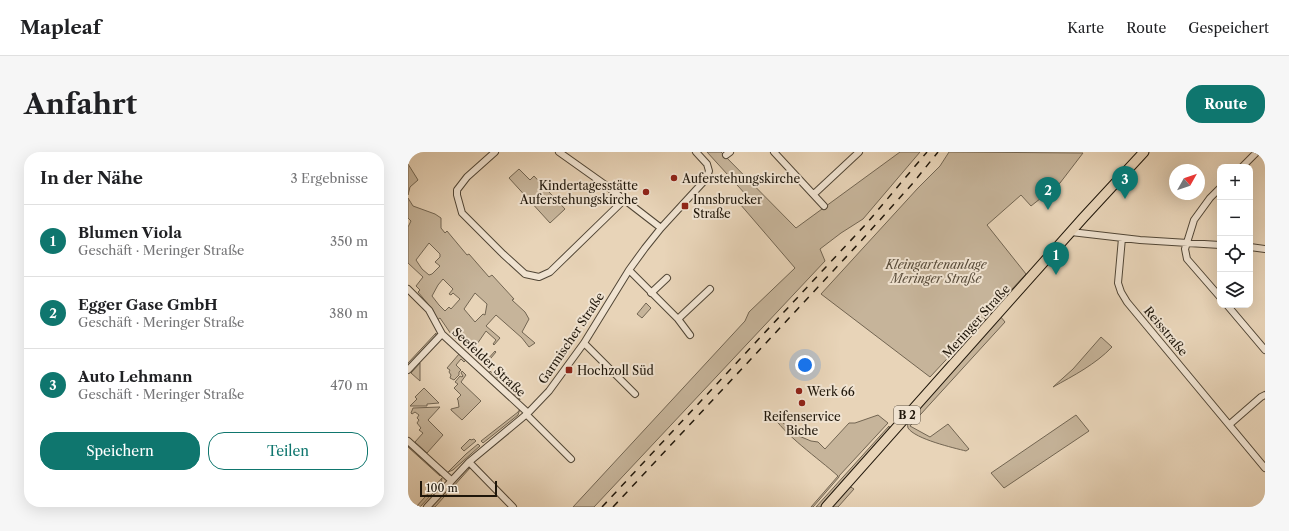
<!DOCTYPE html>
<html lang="de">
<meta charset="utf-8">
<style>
:root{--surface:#fff;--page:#f6f6f6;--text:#202124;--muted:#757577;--line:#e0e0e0;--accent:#0f766e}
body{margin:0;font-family:"Libre Caslon Text",serif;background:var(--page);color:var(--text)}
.controls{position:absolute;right:12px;top:12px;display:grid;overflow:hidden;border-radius:8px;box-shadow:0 4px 16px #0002}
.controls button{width:36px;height:36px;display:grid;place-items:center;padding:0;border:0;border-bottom:1px solid var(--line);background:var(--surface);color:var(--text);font:20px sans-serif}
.compass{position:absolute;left:761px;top:12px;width:36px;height:36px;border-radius:50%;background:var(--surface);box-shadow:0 4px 16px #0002;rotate:50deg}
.scale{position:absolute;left:12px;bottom:10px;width:77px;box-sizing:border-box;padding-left:4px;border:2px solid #1f160a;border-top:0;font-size:11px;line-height:14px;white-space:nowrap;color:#1f160a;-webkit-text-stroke:3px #f0e3d1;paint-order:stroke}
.you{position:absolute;left:397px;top:213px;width:14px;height:14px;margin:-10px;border:3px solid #fff;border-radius:50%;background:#1a73e8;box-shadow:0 0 0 6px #1a73e833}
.badge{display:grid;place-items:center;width:26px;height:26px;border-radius:50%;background:var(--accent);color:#fff;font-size:13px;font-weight:700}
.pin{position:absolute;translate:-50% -33px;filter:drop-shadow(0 1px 2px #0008)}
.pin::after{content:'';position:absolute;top:21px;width:14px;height:12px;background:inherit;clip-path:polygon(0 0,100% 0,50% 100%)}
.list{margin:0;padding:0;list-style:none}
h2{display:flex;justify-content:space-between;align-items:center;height:52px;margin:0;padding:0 16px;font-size:17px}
h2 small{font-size:13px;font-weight:400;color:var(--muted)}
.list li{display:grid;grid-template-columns:26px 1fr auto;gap:12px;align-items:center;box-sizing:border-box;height:72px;padding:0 16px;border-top:1px solid var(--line)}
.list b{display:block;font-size:15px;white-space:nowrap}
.list p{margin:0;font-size:13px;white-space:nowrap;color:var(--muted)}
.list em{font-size:13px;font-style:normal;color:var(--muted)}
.actions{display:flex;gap:8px;padding:12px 16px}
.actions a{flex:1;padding:9px 0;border:1px solid var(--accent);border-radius:16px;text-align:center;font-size:14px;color:var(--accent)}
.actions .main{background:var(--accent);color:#fff}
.icon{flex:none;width:22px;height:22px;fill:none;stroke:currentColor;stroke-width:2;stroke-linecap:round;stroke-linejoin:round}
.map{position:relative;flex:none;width:857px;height:355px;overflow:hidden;border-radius:16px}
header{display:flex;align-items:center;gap:24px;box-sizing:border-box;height:56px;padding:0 20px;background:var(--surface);border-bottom:1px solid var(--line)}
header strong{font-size:19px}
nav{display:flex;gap:22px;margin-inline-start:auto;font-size:14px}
.intro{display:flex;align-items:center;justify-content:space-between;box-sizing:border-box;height:96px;padding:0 24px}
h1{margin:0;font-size:28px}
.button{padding:10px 18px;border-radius:16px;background:var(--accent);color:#fff;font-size:14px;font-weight:700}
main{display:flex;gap:24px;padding:0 24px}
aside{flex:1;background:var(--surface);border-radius:16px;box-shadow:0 4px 16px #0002}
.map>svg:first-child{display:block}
</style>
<header>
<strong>Mapleaf</strong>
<nav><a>Karte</a><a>Route</a><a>Gespeichert</a></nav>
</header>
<div class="intro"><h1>Anfahrt</h1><a class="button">Route</a></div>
<main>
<aside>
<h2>In der Nähe<small>3 Ergebnisse</small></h2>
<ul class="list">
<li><span class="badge">1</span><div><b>Blumen Viola</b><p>Geschäft · Meringer Straße</p></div><em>350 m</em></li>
<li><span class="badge">2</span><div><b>Egger Gase GmbH</b><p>Geschäft · Meringer Straße</p></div><em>380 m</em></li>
<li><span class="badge">3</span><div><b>Auto Lehmann</b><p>Geschäft · Meringer Straße</p></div><em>470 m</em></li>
</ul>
<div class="actions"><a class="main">Speichern</a><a>Teilen</a></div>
</aside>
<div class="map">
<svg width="857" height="355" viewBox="0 0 857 355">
<rect width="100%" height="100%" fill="#e8d4b8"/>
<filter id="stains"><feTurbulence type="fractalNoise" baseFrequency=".005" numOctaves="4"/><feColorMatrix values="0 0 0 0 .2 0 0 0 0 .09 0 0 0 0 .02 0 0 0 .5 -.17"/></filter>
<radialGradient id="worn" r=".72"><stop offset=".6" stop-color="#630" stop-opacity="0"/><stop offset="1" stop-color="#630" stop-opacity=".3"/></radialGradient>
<path fill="#c6b49a" stroke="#726552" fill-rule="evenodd" d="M299,0H313L388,76L492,0H512L455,67L433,81L412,97L417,109L186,355H165L337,169L341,160L387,116L332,52L340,45Z
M541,0L675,1L652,31L623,54L613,43L579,73L618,122L522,225L413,142L510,36L532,14Z
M0,12L10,28L2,35L0,43Z
M111,17L122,28L126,24L157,57L142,71L101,26Z
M0,46L5,54L27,62L33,66V76L37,81L39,79L59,103L61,102L81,125L84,123L106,147L104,148L117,160L121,167L114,180L127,191L121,195L114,186L88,163L78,174L92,186L86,193L85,192L88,188L78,179L67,195L79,208L87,199L88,200L78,212L43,182L32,166L29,168L25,158L10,140L12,138L8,134L15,125L0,111V75L3,69L0,66ZM21,91L32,102V105L27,110L32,114L24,122L21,123L14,117L8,108ZM35,127L45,137L41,142L43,143L45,141L52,147L43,157L41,155L37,159L31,153L24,144L30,133ZM67,141L79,152L77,163L75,162L67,170L56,157Z
M238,151L243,156L234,166L229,162Z
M592,164L597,170L502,274L522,285L540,272L561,297L558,299C546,296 507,287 500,276C499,273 500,270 500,267Z
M28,181V184L0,214V211Z
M693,185L704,195C688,212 665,224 645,235L665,217Z
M51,202L58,208L56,210L53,207L48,213L53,218L51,220V223L46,228L42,226L43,223L41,220L42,218L39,216Z
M12,211V229L3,221Z
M54,219L58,223L53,230L73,249L54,268L43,258V257L51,255L50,248L49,247L53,243L46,236L50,232L47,230L52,224L54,225L55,224L53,221Z
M82,219L111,245L112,248L81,221Z
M16,236L31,251L19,252V254H2L9,247L7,245Z
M32,255L20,268L35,283L19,301L7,290L15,281L11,278L13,276L9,271L11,268L9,266L11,263L7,260L4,262L3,261L5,256Z
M112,257L110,263L75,291L73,289L110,260Z
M363,261L391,284L403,289L410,290L417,297L441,271H447L470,263L480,271L431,324V325L405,355H403L430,324C410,306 376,283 363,261Z
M668,263L681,279L596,336L583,321Z
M481,274L482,278L413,355H408Z
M62,287L63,288L66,287L68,289L56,299L53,296Z
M70,292L72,294L45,318L40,320L58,302Z
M2,293L33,323L32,324L0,295Z
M62,316L27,355H23L57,317Z
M34,326L33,332L12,355H8Z
M441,334L446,337L430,355H422Z"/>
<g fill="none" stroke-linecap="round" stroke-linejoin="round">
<defs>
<path id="street" d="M87,0L59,25L49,38V43L54,61L95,102L117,122L131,125L142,120L216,48
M151,0L196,32L253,76
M366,0L416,54
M318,3L322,0
M834,15L849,0
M812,36L802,46L786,68L777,97L779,107L812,145
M406,42L451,0
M663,80L732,88L812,93
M714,86L710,131L713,140L719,150L857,316
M842,95L857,97
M221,118L270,167L282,183
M0,137L21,158L34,182L120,261
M243,141L259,126
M819,153L857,198
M270,167L302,137
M176,191L227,242
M0,218L34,182
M118,262L163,307
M822,272L853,245L857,243
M0,289L43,328
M61,310L105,355
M19,355L61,310L120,261L141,239L176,191L221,118L237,96L253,76L298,27L301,19L299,12L288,0"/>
<path id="primary" d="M418,355L675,66L736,0"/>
</defs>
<use href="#street" stroke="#514636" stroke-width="8"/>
<use href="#primary" stroke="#1f160a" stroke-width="11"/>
<use href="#street" stroke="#f0e3d1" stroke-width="6"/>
<use href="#primary" stroke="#e8d4b8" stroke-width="9"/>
<path stroke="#1f160a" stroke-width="1.5" stroke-dasharray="7 7" stroke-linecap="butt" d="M194,355L459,71L519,0
M205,355L453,89L505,31L530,0"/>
</g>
<g fill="#8f2418" stroke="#f0e3d1" stroke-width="1.5">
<circle cx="266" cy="26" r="4"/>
<circle cx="238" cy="40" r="4"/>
<rect x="273" y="50" width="8" height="8" rx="2"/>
<rect x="157" y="214" width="8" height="8" rx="2"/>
<circle cx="391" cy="239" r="4"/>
<circle cx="394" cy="251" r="4"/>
</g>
<g text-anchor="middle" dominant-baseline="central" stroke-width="4" stroke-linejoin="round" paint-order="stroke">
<rect fill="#f0e3d1" stroke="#5e5446" stroke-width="1" x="486" y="254" width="26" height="18" rx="3"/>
<g font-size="11" font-weight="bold" fill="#1f160a">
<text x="499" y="263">B 2</text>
</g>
<g font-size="12" fill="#1f160a" stroke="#f0e3d1" text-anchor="start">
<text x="274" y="26">Auferstehungskirche</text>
<text x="230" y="33" text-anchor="end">Kindertagesstätte<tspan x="230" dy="14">Auferstehungskirche</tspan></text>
<text x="285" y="47">Innsbrucker<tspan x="285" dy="14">Straße</tspan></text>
<text x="169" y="218">Hochzoll Süd</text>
<text x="399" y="239">Werk 66</text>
<text x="394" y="264" text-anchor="middle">Reifenservice<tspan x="394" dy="14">Biche</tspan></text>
</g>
<g font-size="12" font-style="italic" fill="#594d3c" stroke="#f0e3d1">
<text x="528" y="112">Kleingartenanlage<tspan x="528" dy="14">Meringer Straße</tspan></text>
</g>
<g font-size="12" fill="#1f160a" stroke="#f0e3d1">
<text transform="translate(568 169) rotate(-48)">Meringer Straße</text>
<text transform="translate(758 179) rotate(50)">Reisstraße</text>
<text transform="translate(163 186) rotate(-56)">Garmischer Straße</text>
<text transform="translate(81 210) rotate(43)">Seefelder Straße</text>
</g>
</g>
<rect width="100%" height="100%" filter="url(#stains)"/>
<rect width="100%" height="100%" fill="url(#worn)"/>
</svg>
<div class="controls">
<button>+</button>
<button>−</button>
<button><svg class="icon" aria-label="locate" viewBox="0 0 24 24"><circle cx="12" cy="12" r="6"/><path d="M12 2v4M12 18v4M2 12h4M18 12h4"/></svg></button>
<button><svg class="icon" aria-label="layers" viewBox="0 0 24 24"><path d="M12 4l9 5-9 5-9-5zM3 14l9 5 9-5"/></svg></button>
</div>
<svg class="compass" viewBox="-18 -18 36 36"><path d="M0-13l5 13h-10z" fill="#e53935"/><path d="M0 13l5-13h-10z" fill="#757577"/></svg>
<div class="scale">100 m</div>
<div class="you"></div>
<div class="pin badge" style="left:648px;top:123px">1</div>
<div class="pin badge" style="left:640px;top:58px">2</div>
<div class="pin badge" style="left:717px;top:47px">3</div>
</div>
</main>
